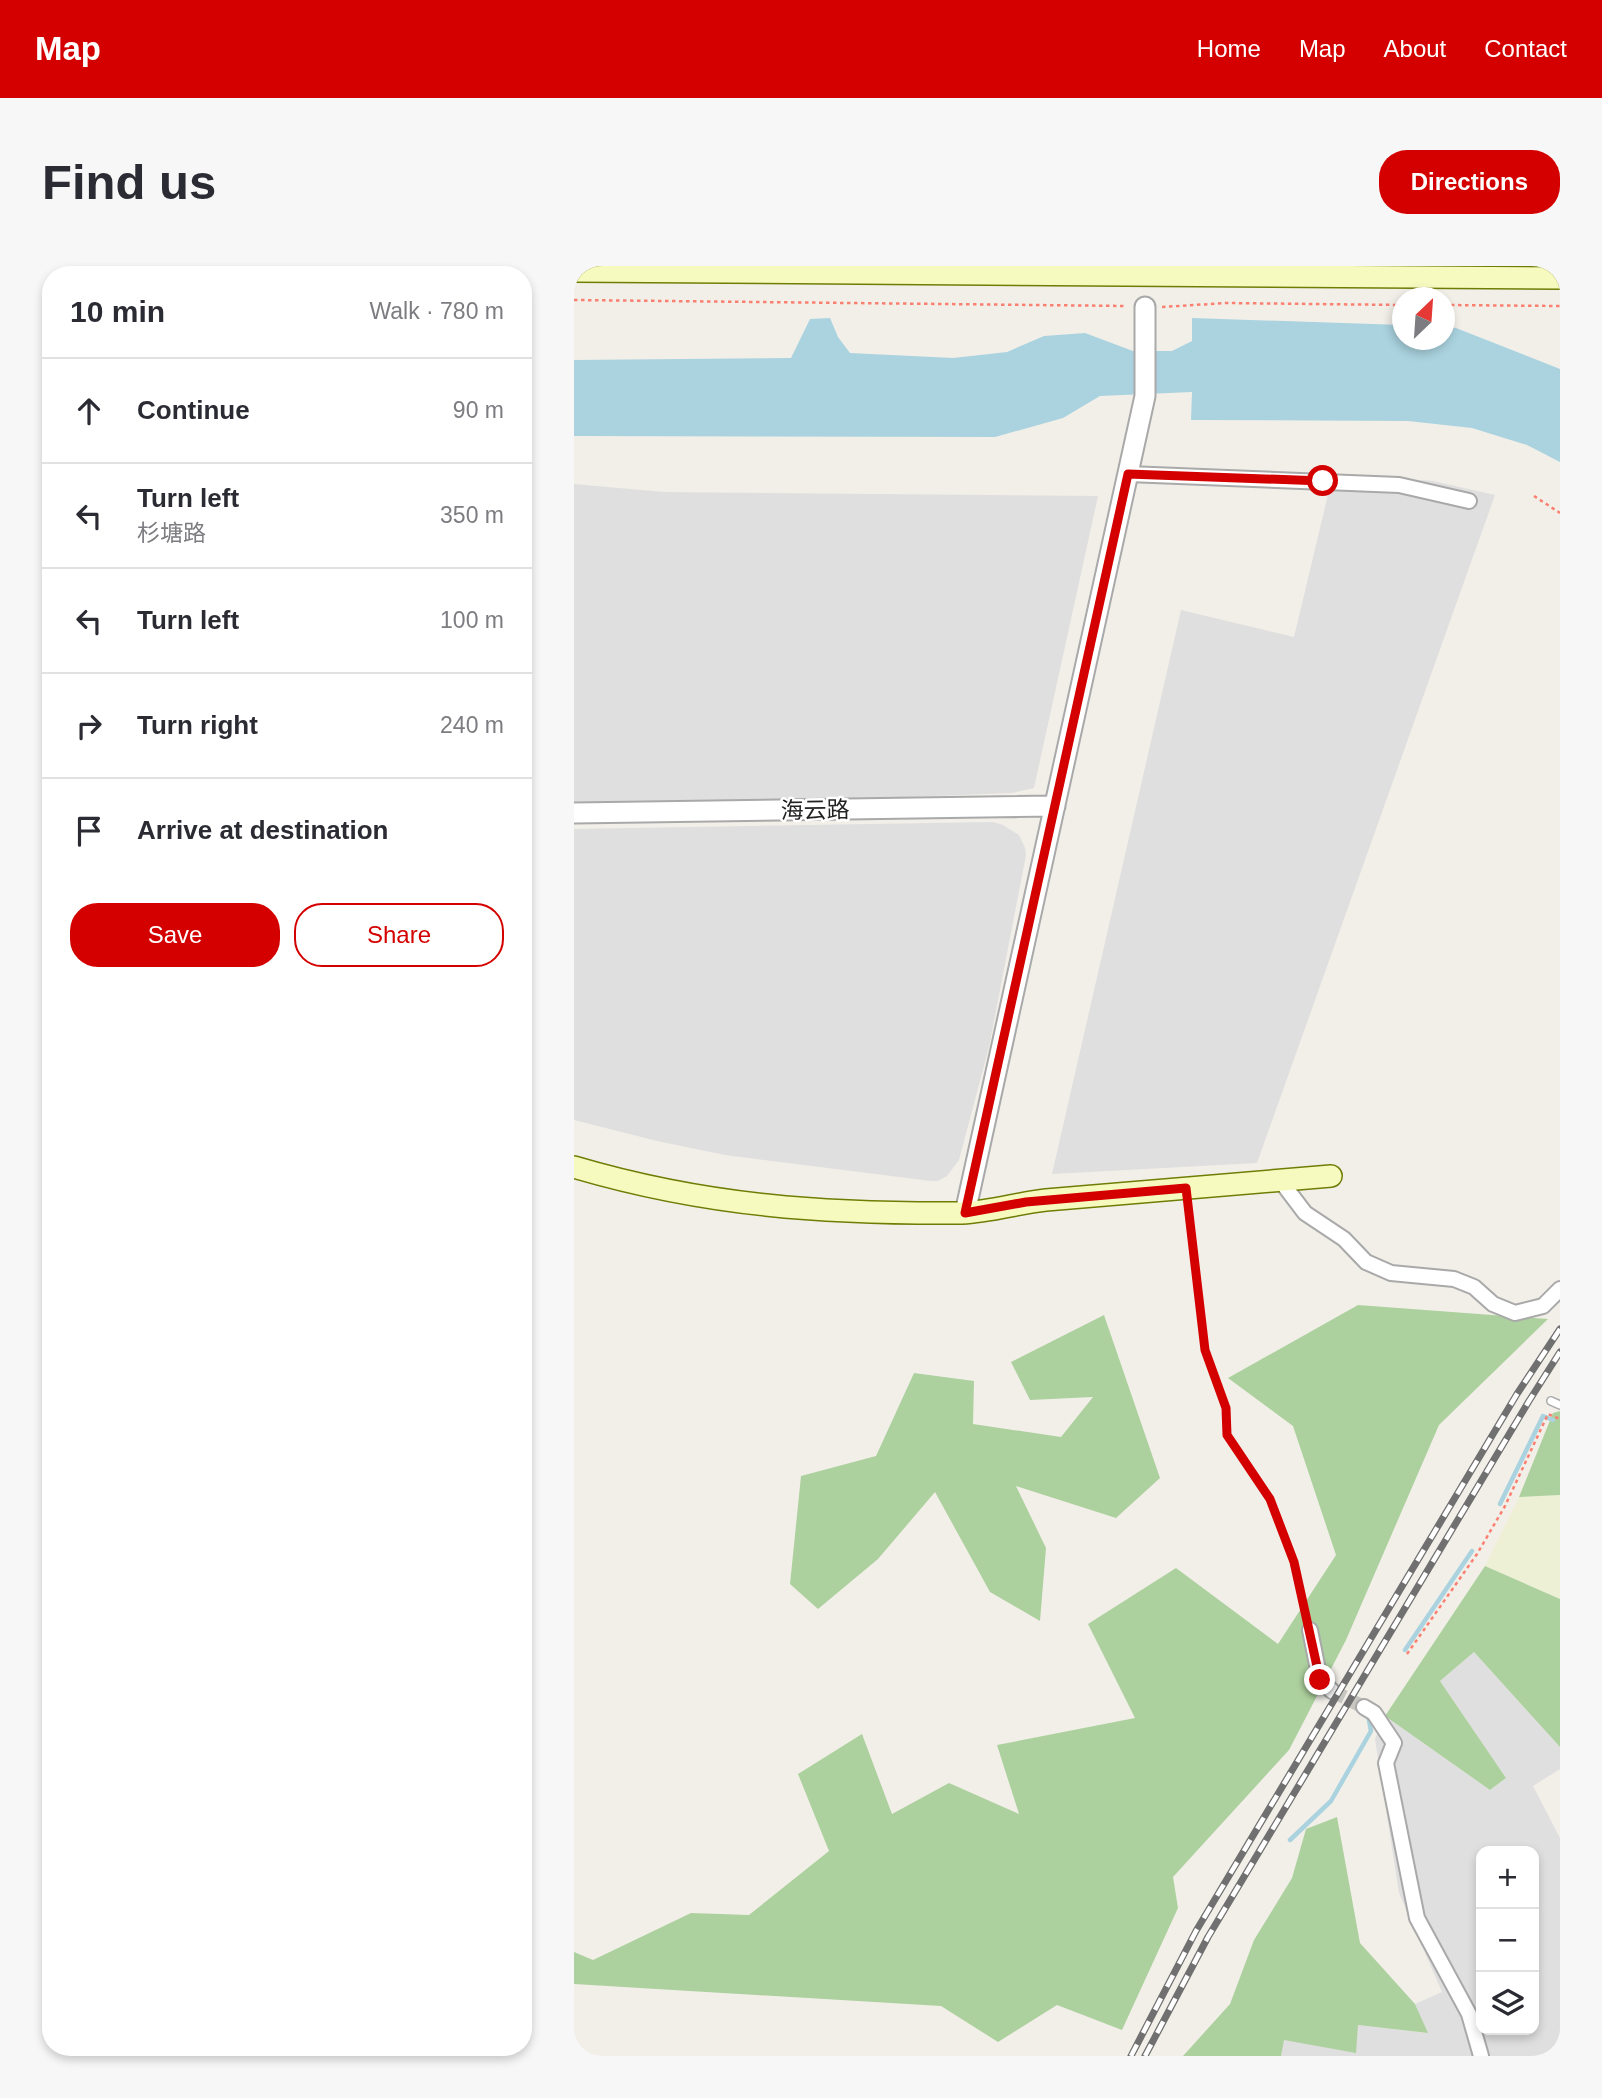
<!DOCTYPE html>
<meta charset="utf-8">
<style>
:root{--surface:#fff;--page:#f7f7f7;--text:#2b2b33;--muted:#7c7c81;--line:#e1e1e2;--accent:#d40000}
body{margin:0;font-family:Helvetica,"Noto Sans SC",sans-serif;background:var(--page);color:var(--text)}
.controls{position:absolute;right:21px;bottom:21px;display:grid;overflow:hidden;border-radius:14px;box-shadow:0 4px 10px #0003}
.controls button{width:63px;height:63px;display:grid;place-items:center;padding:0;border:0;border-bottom:2px solid var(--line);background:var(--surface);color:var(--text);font:35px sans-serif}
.compass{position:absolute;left:818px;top:21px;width:63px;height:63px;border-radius:50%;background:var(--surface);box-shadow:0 4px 10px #0003;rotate:25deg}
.stop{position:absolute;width:21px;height:21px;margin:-16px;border:5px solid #d40000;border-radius:50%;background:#fff}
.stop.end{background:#d40000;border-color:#fff;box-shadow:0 2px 7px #0008}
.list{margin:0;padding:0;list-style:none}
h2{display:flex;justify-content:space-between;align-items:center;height:91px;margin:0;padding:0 28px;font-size:30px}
h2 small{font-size:23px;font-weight:400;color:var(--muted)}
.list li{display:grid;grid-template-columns:46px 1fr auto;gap:21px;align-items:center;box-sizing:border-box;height:105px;padding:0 28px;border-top:2px solid var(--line)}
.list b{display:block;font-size:26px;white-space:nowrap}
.list p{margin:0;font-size:23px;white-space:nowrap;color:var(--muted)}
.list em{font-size:23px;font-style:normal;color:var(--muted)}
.actions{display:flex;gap:14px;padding:21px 28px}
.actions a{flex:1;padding:16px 0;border:2px solid var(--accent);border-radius:28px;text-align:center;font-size:24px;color:var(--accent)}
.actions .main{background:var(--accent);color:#fff}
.icon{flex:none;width:38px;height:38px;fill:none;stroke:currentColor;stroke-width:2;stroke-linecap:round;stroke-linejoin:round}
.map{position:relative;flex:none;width:986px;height:1790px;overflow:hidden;border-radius:28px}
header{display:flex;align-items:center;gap:42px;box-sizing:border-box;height:98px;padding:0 35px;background:var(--accent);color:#fff}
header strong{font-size:33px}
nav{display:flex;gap:38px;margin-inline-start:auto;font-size:24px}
.intro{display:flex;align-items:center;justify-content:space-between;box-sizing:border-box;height:168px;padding:0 42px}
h1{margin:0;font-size:49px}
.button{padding:18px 32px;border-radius:28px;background:var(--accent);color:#fff;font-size:24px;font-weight:700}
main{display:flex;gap:42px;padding:0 42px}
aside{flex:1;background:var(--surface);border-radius:28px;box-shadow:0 4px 10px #0003}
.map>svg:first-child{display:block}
</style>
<header>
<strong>Map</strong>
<nav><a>Home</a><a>Map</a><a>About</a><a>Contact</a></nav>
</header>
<div class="intro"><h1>Find us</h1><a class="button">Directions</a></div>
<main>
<aside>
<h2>10 min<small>Walk · 780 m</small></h2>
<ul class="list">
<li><svg class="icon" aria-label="ahead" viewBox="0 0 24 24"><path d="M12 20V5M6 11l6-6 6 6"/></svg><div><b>Continue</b></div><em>90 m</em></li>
<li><svg class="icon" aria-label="left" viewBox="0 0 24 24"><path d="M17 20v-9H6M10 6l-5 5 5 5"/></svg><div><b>Turn left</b><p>杉塘路</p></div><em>350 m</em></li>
<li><svg class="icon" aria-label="left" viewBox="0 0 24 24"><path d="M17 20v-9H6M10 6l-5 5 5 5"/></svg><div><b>Turn left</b></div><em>100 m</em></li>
<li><svg class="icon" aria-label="right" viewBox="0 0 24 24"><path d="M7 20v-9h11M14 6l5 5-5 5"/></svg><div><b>Turn right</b></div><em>240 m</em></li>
<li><svg class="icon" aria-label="arrive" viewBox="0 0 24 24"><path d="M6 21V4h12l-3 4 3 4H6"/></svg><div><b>Arrive at destination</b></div></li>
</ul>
<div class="actions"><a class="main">Save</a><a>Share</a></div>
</aside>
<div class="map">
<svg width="986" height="1790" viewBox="0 0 986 1790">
<rect width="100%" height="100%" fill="#f2efe9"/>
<path fill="#e0dfdf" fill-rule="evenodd" d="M805,211L859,215L921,229L683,897L478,908L607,344L720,371L758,212Z
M0,218L90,226L524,230L460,522L438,527L45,542L0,540Z
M419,556L429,559L445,569L451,582L452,589L415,781L385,894L373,910L364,915H357L151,889L83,875L0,854V563Z
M900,1386L986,1481V1503L959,1520L986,1572V1790H707L709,1774L784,1759L853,1767L841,1738L868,1726L825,1627L801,1473L811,1450L916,1524L932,1512L866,1415ZM907,1585H960V1764H907Z"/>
<path fill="#eef0d5" d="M986,1229V1333L911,1300L945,1231Z"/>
<path fill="#add19e" d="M784,1039L974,1053L865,1159L772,1374L715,1484L599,1611L604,1642L548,1764L483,1739L424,1776L367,1740L0,1718V1686L19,1694L117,1647L175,1649L255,1585L224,1508L288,1468L318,1548L375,1517L445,1548L423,1479L561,1452L514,1358L602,1302L704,1378L762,1289L719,1160L654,1112Z
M530,1049L586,1212L542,1252L442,1220L472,1282L466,1355L416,1326L361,1226L304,1293L244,1343L216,1318L227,1210L302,1190L340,1107L400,1115L399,1158L487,1171L519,1131L456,1134L437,1096Z
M986,1145V1229L945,1231L979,1147Z
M911,1300L986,1333V1481L900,1386L866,1415L932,1512L916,1524L811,1450Z
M763,1551L786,1677L841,1738L854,1767L784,1759L782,1787L710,1774L707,1790H609L656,1738L680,1674L718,1612L732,1563Z"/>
<path fill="#aad3df" d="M256,52L264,71L276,87L379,92L433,86L470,70L511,67L559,85H598L618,75V52L828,59V74H870L871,61L882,62L986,103V196L953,179L898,162L834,155L617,154L618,126L526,130L489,152L421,171L0,170V94L217,92L236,53Z"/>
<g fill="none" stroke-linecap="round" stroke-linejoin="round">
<path stroke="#aad3df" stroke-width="4.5" d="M926,1238L969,1150L979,1154
M831,1384L898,1285
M716,1574L757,1535L797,1465L794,1449"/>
<path stroke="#c8c6c1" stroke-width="14" stroke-dasharray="14 7" stroke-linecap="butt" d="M758,1425L790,1441"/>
<defs>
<path id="service" d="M977,1135L986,1139"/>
<path id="minor" d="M554,208L825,219L895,235
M706,914L731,947L770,973L792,996L817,1007L880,1013L900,1021L919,1038L941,1047L969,1040L986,1023
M736,1364L746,1414L758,1425
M790,1441L800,1447L820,1477L812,1497L843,1652L895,1748L907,1790"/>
<path id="tertiary" d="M0,547L481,540
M391,947L571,130V41"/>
<path id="secondary" d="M0,5L986,12
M0,901C132,940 251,948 388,947C416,946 444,937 472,934C567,926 662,918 757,910"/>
</defs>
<use href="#service" stroke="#a9a9a9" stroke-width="10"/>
<use href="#minor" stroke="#a9a9a9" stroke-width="18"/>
<use href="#tertiary" stroke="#a9a9a9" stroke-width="23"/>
<use href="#secondary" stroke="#707d05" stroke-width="24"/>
<path stroke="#fa8072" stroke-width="2.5" stroke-dasharray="3.5 3.5" stroke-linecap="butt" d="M0,34L553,40
M870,39L986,40
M588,41L652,37L828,39
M960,230L986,247
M615,939L631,1084L652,1142L653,1169L696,1233L720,1295L733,1350
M833,1388L903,1288L931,1240L974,1148L986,1153"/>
<use href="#service" stroke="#fff" stroke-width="7"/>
<use href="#minor" stroke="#fff" stroke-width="14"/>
<use href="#tertiary" stroke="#fff" stroke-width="19"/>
<use href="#secondary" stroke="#f7fabf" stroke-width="21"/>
<defs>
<path id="rail" d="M557,1790L622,1665L943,1128L986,1063
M571,1790L634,1671L955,1135L986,1086"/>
</defs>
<use href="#rail" stroke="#707070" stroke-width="7"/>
<use href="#rail" stroke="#fff" stroke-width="4.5" stroke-dasharray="13" stroke-linecap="butt"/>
</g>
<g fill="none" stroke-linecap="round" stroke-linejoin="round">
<path stroke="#d40000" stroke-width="9" d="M746,1414L720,1296L696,1233L653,1169L652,1142L631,1084L612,922L452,936L391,947L554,208L749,215"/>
</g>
<g text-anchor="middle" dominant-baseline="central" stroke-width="5" stroke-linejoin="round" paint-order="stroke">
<g font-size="23" fill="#222" stroke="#fff">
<text transform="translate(241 544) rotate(-1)">海云路</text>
</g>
</g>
</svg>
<div class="controls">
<button>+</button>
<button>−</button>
<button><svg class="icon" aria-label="layers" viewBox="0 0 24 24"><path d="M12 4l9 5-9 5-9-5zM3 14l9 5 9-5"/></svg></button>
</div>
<svg class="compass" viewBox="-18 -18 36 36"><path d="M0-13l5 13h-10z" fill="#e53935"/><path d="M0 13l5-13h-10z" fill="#7c7c81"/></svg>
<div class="stop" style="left:749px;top:215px"></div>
<div class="stop end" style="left:746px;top:1414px"></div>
</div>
</main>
